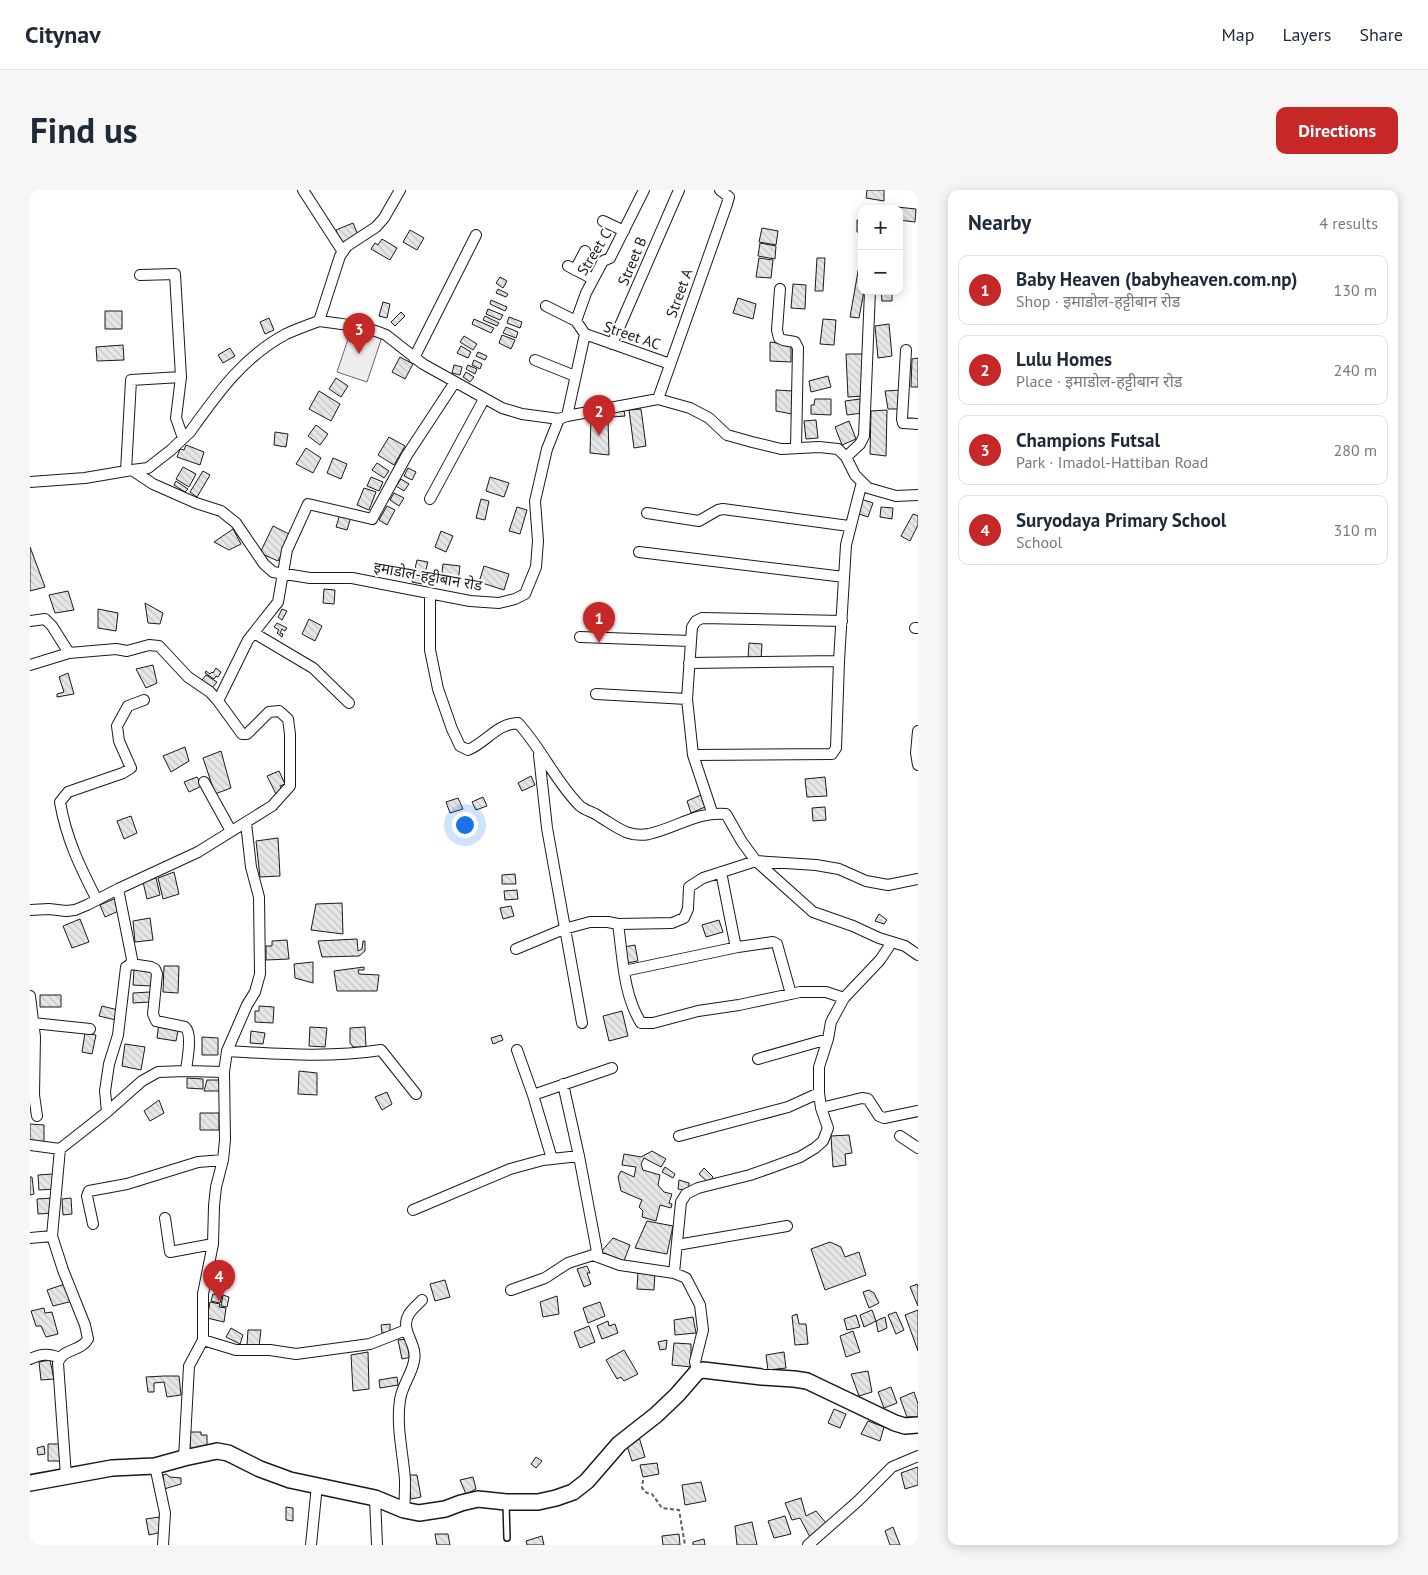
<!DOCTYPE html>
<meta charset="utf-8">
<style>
:root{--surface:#fff;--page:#f6f6f7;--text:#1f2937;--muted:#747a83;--line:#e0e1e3;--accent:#c62828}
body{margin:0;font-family:"PT Sans","Noto Sans Devanagari",sans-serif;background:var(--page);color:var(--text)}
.controls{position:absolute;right:15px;top:15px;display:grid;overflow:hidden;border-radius:10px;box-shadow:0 2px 12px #0003}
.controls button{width:45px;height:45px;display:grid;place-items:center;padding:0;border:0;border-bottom:1px solid var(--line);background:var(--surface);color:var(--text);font:25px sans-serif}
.you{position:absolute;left:434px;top:634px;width:18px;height:18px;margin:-12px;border:4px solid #fff;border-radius:50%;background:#1a73e8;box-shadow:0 0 0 8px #1a73e833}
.badge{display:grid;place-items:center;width:32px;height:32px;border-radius:50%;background:var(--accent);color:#fff;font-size:16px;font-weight:700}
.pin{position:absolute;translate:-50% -41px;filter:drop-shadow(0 1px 2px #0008)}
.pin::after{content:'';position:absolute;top:26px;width:18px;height:15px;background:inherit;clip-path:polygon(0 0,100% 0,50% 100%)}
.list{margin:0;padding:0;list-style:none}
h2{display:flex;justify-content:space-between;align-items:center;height:65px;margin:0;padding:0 20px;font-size:21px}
h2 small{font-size:16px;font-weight:400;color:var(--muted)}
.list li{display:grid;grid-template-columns:32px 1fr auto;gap:15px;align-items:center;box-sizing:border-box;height:70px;margin:0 10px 10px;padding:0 10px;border:1px solid var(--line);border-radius:10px}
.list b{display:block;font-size:19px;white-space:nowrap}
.list p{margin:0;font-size:16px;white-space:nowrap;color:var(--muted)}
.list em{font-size:16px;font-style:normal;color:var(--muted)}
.map{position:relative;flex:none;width:888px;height:1355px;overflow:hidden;border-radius:10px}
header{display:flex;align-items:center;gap:30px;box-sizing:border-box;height:70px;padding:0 25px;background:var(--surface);border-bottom:1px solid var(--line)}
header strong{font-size:24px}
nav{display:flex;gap:28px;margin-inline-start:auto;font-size:18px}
.intro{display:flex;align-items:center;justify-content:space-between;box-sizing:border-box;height:120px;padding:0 30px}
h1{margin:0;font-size:35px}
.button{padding:12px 22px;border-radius:10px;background:var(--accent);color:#fff;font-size:18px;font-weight:700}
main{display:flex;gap:30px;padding:0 30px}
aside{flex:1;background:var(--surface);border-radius:10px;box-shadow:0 2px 12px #0003}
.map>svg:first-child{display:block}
</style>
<header>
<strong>Citynav</strong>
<nav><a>Map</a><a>Layers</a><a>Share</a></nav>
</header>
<div class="intro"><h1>Find us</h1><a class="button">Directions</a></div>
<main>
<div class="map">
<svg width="888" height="1355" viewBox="0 0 888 1355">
<defs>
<pattern id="building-back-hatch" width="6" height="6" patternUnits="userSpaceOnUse" patternTransform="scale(1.25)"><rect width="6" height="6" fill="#e6e6e6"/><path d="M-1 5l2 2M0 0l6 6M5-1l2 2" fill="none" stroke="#c5c5c5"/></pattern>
</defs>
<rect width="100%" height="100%" fill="#fff"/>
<path fill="#ededed" stroke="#6a6a6a" d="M322,137L352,147L337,192L307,182Z"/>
<path fill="url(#building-back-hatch)" stroke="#1a1a1a" d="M837,0H854V11L836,8Z
M867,17L886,19L885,32L869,30V19H867Z
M827,30H832V43L827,42Z
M323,33L328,45L311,53L306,40Z
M732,38L748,41L746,55L729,52Z
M380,40L394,48L387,60L373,52Z
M352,49L367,58L360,70L341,59L345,53L348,55Z
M730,53L746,56L745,69L728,66Z
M729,68L743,70L741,88L726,87Z
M787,68H795L793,101H785Z
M830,70L832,71V101H834L829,128L820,127Z
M470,87L477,91L473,98L466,93Z
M763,94L776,95L775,119L761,118Z
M468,99L478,104L476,107L466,103Z
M851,101H862V111H852Z
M708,108L726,114L723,129L703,123Z
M461,110L477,117L475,121L460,114Z
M353,112L360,114L357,128L349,126Z
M458,119L473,125L470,130L456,124Z
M75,121H92V139H75Z
M371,122L375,126L365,136L361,132Z
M455,126L469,133L467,136L453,130Z
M479,127L492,132L490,138L477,133Z
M239,128L244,140L235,144L230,132Z
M444,129L464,138L461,143L442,134Z
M793,129L806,130L804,155L790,154Z
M859,134L862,166L848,168L845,136Z
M476,137L488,142L486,148L473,143Z
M472,145L485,150L481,159L469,153Z
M434,146L447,154L443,160L430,152Z
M740,152L761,155V172L740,171Z
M93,155L94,170L67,171L66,157Z
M431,156L441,162L438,168L427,163Z
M200,158L205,166L193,173L188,165Z
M448,162L457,166L455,170L446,166Z
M816,164H833L834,206L818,207Z
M370,167L383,174L375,189L362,182Z
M888,168V197H881L882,169Z
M444,170L452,174L450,179L442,175Z
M424,175L432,177L430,185L422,183Z
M438,175L447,179L445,184L436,179Z
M436,182L444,187L440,192L433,187Z
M798,186L801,197L781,202L779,191Z
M306,188L318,196L311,207L299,199Z
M746,200L763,201L762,224L746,221Z
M871,200L872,219H858L855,201Z
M289,201L310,214L301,231L279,219Z
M785,209H801V225L781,224V215H784Z
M830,209L832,223L817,225L815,211Z
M611,219L616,256L604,258L599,220Z
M857,220L856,266L840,264L841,221Z
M594,221L595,226L582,227V222Z
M561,228L578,229L579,265L560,263Z
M786,230L788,248L776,249L774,231Z
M819,231L826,249L812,255L805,237Z
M286,235L298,244L290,255L278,246Z
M245,242L258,244L256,257L244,255Z
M359,247L375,256L364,275L348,265Z
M156,255L174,262L170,275L147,267L150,259L154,260Z
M276,258L291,268L283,283L266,274Z
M303,268L317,274L311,289L297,283Z
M347,273L359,281L354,288L342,280Z
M153,277L166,284L159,297L146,289Z
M378,278L386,282L382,290L374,286Z
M173,281L180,285L167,307L160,302Z
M341,287L353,292L349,301L337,296Z
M460,287L479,293L474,307L456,301Z
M371,289L379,294L374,301L366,296Z
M146,291L158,299L155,302L144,295Z
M334,298L346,302L339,320L327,315Z
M364,303L374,308L369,316L360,310Z
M451,309L459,311L455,330L446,328Z
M831,309L843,313L838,327L826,323Z
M357,316L365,320L357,335L349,330Z
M487,317L497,320L490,344L479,341Z
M851,317L863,318L862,329L850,327Z
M310,324L321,327L317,340L306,337Z
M883,324L888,326V335L880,351L871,346Z
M243,336L261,345L248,371L230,363Z
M203,339L211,354L199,360L184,352Z
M411,341L423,346L416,362L405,357Z
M0,357L15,397L0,401Z
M387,370L398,372L392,394L382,392Z
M413,374L430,376L428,392L411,391Z
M454,376L479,384L474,400L449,392Z
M294,399L305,400L304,414L293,413Z
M38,401L44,420L25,423L19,405Z
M115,413L133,423L130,434L118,433Z
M68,419L88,423L86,441L68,438Z
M252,419L257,421L252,430L248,427Z
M279,429L292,436L285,451L272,444Z
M247,433L257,438L255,441L252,439L250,443L253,444L252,447L247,443L249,440L244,437Z
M719,453L732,454L731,469L718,468Z
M123,475L127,493L116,498L106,479Z
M186,478L191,482L188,487L186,486L184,489L175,483L176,481L180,484L182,482L183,483Z
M38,483L44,504L27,507V504L34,502L29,487Z
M176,485L187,492L182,498L172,490Z
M155,557L159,571L141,582L133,566Z
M191,561L201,598L185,604L173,568Z
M249,581L255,594L250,596L253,603L247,606L237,586Z
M501,586L505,595L492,601L488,593Z
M167,587L172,596L159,602L154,592Z
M795,587L797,606L777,607L775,589Z
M671,605L675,617L661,623L657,611Z
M453,607L457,616L446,620L442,612Z
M428,608L433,619L420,623L416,612Z
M795,617L796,630L783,631L782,618Z
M101,626L107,643L94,649L87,631Z
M248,648L250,686L230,687L226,651Z
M144,682L149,704L133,709L128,688Z
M485,684L486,694H472V685Z
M126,688L130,705L117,709L113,692Z
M487,700L488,709L475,710L474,701Z
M86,708L91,720L75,727L70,715Z
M312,713L313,744L281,740L286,714Z
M481,716L484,726L473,729L470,718Z
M849,724L857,730L854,734L845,731Z
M120,728L123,750L105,752L103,731Z
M50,729L59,752L42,758L33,736Z
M689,730L693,742L676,747L672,735Z
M327,749L328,761L332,759L333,751H335V761L329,766L292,767L288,751Z
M257,750L259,769L236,770V756H242V751Z
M605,755L608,771L597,773L594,757Z
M283,772V793L265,788L264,774Z
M134,776H149L148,803L133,802Z
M334,777V780H328L329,784L349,785L347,801H307L304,781Z
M104,780L122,781L121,796L103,795Z
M120,802V812L103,813V803Z
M10,805H31V817H10Z
M72,816L88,820L86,830L69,826Z
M229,816L244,817L243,833L225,832V821H229Z
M592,821L598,846L579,851L573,826Z
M129,833L149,836L146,851L127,848Z
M280,837L297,838L295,857L279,856Z
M335,837L336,857H323L320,853V838Z
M221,841L235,843L233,854L220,853Z
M55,843L66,845L62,864L52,862Z
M471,845L473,850L463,854L461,848Z
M172,847L188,848V865H172Z
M95,854L115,857L111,880L92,876Z
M269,881L287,883V905L268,904Z
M157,888L173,889V899L157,898Z
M177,890H191V901H174Z
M357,902L362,914L352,920L345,907Z
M129,910L134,923L120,931L114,921Z
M170,923H189V940H170Z
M0,934L14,935V953L0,952Z
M819,945L822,963L815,964L816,975L803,977L801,946Z
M622,961L636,969L631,977L614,968L611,974L613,980L630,985L628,995L634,1002L642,1004L639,1013L642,1014L641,1018L630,1015L626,1031L612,1027L613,1021L609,1017L612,1010L591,1001L588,987L591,981L604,987L606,977L592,975L594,964L611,967Z
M635,977L645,984L643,988L632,982Z
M674,978L683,987L679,993L669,984Z
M23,984L25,999L9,1000L8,985Z
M0,987H2L4,1004L0,1005Z
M649,990L659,993V1001L648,999Z
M23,1008L24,1023L8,1024L7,1009Z
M41,1008L42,1024L33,1025L32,1009Z
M617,1031L643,1036L637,1064L605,1058Z
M583,1048L600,1055L594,1071L571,1062Z
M800,1052L811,1057L815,1067L829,1062L836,1085L795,1100L781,1059Z
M557,1076L560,1083H557L561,1094L554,1097L547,1079Z
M608,1081L625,1082L624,1100L607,1099Z
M415,1090L420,1107L405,1111L400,1094Z
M38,1093L43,1111L23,1116L17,1100Z
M887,1094L888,1097V1116L880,1097Z
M839,1100L844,1103L849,1113L839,1118L833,1102Z
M183,1104L192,1106L190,1113L181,1111Z
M193,1105L199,1107L197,1117L191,1116Z
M527,1106L529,1124L513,1127L510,1112Z
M180,1112L190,1114L189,1117L196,1118L194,1132L177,1128Z
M570,1112L575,1126L558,1133L553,1118Z
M14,1118L15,1123L22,1122L28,1144L16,1147L11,1136H6L1,1121Z
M842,1120L846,1131L834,1137L830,1125Z
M888,1120V1161L875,1125Z
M866,1122L874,1140L866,1144L858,1125Z
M767,1124L769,1134H776L778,1154L765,1155L762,1126Z
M826,1125L830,1137L817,1140L814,1129Z
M663,1127L666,1143L645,1145L644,1130Z
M855,1127L857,1138L848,1142L846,1131Z
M578,1131L579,1136L585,1134L588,1143L572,1149L567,1136Z
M360,1134V1142L352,1143L351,1135Z
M559,1136L565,1152L550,1158L544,1142Z
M201,1138L213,1145L210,1154L196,1147Z
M218,1140H231L229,1156L217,1155Z
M823,1141L830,1162L816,1167L810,1146Z
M378,1149L381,1167L372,1169L368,1150Z
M637,1150L636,1159L630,1160L628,1152Z
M644,1153L661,1154V1177L642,1175Z
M594,1160L608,1184L594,1191L591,1187L587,1189L576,1170Z
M338,1162L339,1199L323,1201L321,1165Z
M754,1162L756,1178L738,1180L736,1165Z
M20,1170L24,1189L11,1190L9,1172Z
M838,1181L842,1202L829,1206L821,1184Z
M134,1186H149L151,1205L137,1207L134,1192L124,1193V1202H118L116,1187Z
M367,1187L368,1195L350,1198L349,1190Z
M861,1197L867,1213L854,1218L848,1202Z
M884,1202L888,1214V1227H877L870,1208Z
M804,1219L816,1224L810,1238L798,1233Z
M838,1231L854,1237L850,1251L831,1244Z
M160,1242H171V1245H177V1258L160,1259Z
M609,1247L615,1267L602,1271L597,1256Z
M18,1254H31L33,1271H18Z
M14,1256L15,1264L8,1265L7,1258Z
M506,1267L512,1271L506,1278L501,1274Z
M627,1273L629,1284L613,1287L610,1275Z
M888,1277V1295L875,1299L871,1283Z
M136,1284L140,1287L151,1288V1294L134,1299L133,1285Z
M377,1285H387L391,1307L381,1309Z
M443,1287L446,1299L436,1304L430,1290Z
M671,1292L676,1311L655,1315L652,1295Z
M771,1308L776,1326L786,1321L796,1333L780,1347L770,1328L762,1330L755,1313Z
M256,1317L263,1318V1331L256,1330Z
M755,1326L761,1344L744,1348L738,1331Z
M129,1327L132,1342L119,1345L116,1329Z
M722,1332L727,1355H707L705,1336Z
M863,1337L870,1355H860L855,1341Z
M405,1344H418L420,1355H407Z
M649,1344L650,1355H633L632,1346Z
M512,1346L514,1355H497L496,1351Z
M674,1349L675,1355H663V1352Z"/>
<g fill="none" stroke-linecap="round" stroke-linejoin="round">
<defs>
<path id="lane" d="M476,1314L477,1348"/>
<path id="street" d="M273,0L313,62
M573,31L594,41
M538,76L563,89
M545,80L555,61
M110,85L145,84L151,187
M750,99L747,140L749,148L753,150L765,152L768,158L766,258
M516,116L546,131
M289,131C311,134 335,136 356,145L393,174L472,218L492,224L529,229
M289,131L310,66L317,56L346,37L354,28L370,0
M555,144L640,174
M582,154L649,0
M876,160L872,229L873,233L888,234
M384,168L446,45
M505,170L545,186
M628,209L697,14L699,7L690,0
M537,226L555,144L546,131L556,103L573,71L580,68L614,0
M816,267L830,254L834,246L840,101
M102,280L118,278L141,260L160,242C188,203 213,167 256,144C267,139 278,135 289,131
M96,281L101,190L151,187L146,228L153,248
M0,292L55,288L102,280L123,294L166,313L191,321L206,333L234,374L243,382L280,388H322L440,411L469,413L485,409L495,404L506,377L508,351L505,311L517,259L529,229L537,226L628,209L660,218L679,228L697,245L722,252L751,259L789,257L808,259L816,267L825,285L838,298L866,306L888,305
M400,309L454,209
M617,323L669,331L688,320L693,319L819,336
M609,362L814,387
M400,403V460L408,499L422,539L430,556L438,560C457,552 466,534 488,533C512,559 525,591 550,616C556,621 564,622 570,627C587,637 598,648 619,644C646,638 668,621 696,624L712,652L726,671L786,675L809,679L836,691L858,695L888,689
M0,431L15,429L22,436L39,463
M885,438H888
M224,443L283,478L319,513
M550,447L660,451
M659,473L809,471
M0,475L39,463L86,459L97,461L119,455L129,456L158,487L180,502L188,511L212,544H217L239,522L249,521L258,529L260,544V596L242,616L168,662L88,699L57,715L45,720L36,721L19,719L0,720
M566,504L657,509
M188,511L218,450L248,412L257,360L278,314L342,329L377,265L425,192
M888,541L886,563L888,575
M509,565L517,638L552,833
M663,565L802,564L806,558L809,471L816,355L832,292
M174,592L201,641
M682,622L663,565L657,509L662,437L666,431L672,428L812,431
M691,682L705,753L708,757L743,752L747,754L761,804
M88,699L102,769L101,774L96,777L88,845L79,874L75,901L77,922L112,891L128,882L156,881C157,870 163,844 155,837L126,831L123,824L127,784L125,779L121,777L101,774
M67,710C50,677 36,648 30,612L38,602L93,583L101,578L89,551L87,536L98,516L114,510
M588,734C593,768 593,804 611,833H623L668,821L709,815L770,802H796L814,808
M486,759L534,739L560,732H578L588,734L642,733L654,728L658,719L659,697L673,688L726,671L783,722L823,736L849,748L875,756L888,765
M594,781L708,757
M0,806L5,847L4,905L7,926
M3,833L60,839
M487,860L503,905L522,969
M197,861C249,864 300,868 351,860L386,904
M728,869L798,849
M156,881L194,882
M533,894L549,966L568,1067
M503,905L582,878
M791,918L832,908L838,909L849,926L854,928L888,921
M649,946L758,917L789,903
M870,946L888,958
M0,955L30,959
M383,1020L480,979L513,970L549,966
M135,1028L140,1062L183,1054
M63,1034L57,1006L59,1001L97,994L168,972L193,970
M22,1046L30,959L77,922
M0,1048L22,1046L33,1080L55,1135L58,1149C51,1162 32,1158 28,1173L36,1286
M647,1055L757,1036
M644,1083L651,1012L656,1004L668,998L720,985L740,978L770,967L785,958L793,951L798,938L791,918L789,903V877L798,849L801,832L814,808L850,770L862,752
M481,1100L515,1088L538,1073L563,1065L590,1075L644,1083L656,1088L670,1115L673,1140L665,1172L667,1182
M173,1150L206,1160H240L266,1164L340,1154L376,1140
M0,1169C11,1164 19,1163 30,1168
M154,1268L159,1176L173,1150V1104L183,1054L184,1016L186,997L193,970L195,950L194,882L197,861L217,815L225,802L230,784L229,707L221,677L216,633
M125,1276L135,1323L133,1355
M345,1308L347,1355
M374,1320C375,1310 375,1300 375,1290C373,1263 366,1236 370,1210C372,1195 382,1184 384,1171C388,1153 369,1141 379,1124C382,1119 388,1114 392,1110
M281,1355L287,1295
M778,1355L828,1311L862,1277L888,1266"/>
<path id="secondary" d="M0,1293L82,1278L125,1276L154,1268L187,1261L198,1263L230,1279L260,1290L345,1308L374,1320L389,1323L415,1319L431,1313L448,1309L476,1312H508L526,1308L543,1302L557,1291L589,1254L626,1225L647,1205L667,1182L673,1180L732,1187L764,1189L777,1191L865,1233L875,1236L888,1235"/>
</defs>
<use href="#lane" stroke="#1a1a1a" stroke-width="8"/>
<use href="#street" stroke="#1a1a1a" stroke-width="12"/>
<use href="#secondary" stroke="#1a1a1a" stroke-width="18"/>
<path stroke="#5f5f5f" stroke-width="2" stroke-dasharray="4 2.5" stroke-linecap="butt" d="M613,1290L612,1298L617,1303L622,1304L632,1318L649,1320L655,1355"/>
<use href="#lane" stroke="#fff" stroke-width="5"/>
<use href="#street" stroke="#fff" stroke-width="10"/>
<use href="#secondary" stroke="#fff" stroke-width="15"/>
</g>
<g text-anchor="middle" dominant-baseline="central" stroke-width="4" stroke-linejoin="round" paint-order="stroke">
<g font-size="15" fill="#1a1a1a" stroke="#fff">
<text transform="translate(564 62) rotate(-58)">Street C</text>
<text transform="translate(602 71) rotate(-67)">Street B</text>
<text transform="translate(649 103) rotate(-70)">Street A</text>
<text transform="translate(602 145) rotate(19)">Street AC</text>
<text transform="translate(398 386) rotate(10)">इमाडोल-हट्टीबान रोड</text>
</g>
</g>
</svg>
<div class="controls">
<button>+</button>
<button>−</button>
</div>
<div class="you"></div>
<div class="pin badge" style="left:569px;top:453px">1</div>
<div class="pin badge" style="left:569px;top:246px">2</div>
<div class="pin badge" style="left:329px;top:164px">3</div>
<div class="pin badge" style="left:189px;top:1111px">4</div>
</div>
<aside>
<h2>Nearby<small>4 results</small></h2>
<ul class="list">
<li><span class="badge">1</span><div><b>Baby Heaven (babyheaven.com.np)</b><p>Shop · इमाडोल-हट्टीबान रोड</p></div><em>130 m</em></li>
<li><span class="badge">2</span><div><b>Lulu Homes</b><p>Place · इमाडोल-हट्टीबान रोड</p></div><em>240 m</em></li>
<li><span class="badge">3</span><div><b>Champions Futsal</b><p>Park · Imadol-Hattiban Road</p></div><em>280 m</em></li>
<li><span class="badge">4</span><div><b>Suryodaya Primary School</b><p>School</p></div><em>310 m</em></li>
</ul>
</aside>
</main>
